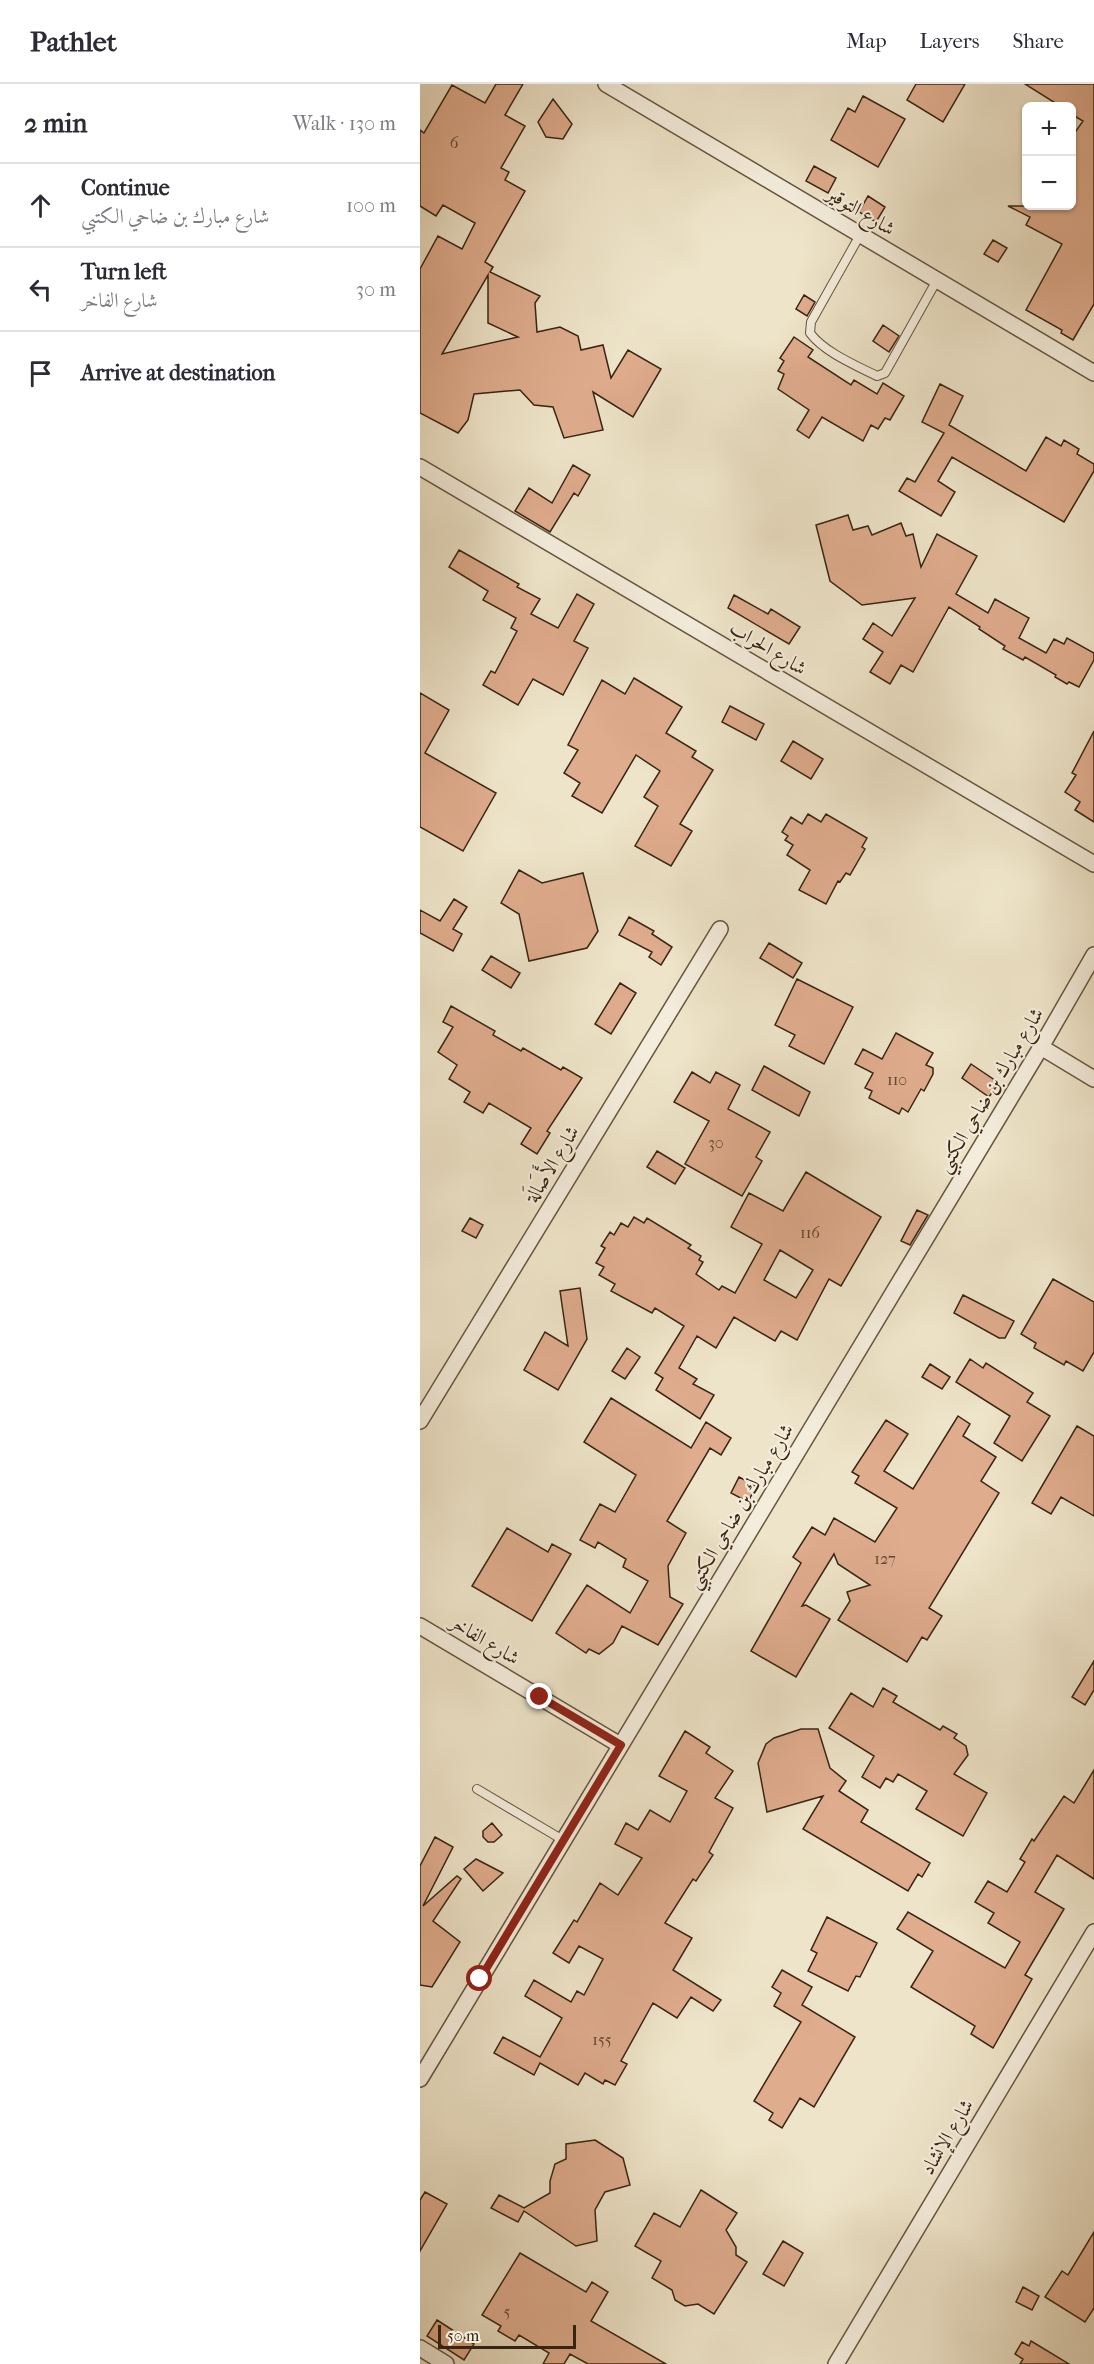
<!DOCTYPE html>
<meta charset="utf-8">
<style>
:root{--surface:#fff;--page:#f7f7f7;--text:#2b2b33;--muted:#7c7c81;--line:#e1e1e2}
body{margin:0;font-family:"IM FELL French Canon",Amiri,serif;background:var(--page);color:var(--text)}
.controls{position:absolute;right:18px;top:18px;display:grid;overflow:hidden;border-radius:9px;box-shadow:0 2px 4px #0004}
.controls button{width:54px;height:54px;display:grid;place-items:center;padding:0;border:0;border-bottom:2px solid var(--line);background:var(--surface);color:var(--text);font:30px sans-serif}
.scale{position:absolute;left:18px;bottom:15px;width:138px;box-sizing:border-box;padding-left:6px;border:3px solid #392512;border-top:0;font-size:16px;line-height:21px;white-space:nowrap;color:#392512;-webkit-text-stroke:4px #f4eddc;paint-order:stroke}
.stop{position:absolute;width:18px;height:18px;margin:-14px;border:4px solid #8f2418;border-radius:50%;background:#fff}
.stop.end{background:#8f2418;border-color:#fff;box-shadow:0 2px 6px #0008}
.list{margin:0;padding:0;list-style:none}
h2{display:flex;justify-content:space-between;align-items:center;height:78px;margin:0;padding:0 24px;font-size:26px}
h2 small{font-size:20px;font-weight:400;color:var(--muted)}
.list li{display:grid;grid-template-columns:39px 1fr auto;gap:18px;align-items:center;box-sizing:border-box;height:84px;padding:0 24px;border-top:2px solid var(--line)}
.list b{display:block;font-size:22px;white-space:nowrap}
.list p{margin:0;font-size:20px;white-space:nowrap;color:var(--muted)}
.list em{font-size:20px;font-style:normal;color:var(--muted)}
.icon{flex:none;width:33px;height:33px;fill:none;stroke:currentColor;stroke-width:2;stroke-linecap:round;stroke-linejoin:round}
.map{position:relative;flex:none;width:674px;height:2280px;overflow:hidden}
header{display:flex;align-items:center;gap:36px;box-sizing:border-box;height:84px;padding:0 30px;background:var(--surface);border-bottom:2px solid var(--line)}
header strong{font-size:28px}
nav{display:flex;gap:33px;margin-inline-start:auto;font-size:21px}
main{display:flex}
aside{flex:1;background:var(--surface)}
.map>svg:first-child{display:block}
</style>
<header>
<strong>Pathlet</strong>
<nav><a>Map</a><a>Layers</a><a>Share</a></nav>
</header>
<main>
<aside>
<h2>2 min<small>Walk · 130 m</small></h2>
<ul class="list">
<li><svg class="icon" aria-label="ahead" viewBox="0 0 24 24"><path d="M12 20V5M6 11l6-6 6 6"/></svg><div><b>Continue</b><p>شارع مبارك بن ضاحي الكتبي</p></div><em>100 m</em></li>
<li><svg class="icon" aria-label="left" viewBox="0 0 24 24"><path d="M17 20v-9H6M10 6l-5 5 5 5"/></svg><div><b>Turn left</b><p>شارع الفاخر</p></div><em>30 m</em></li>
<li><svg class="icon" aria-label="arrive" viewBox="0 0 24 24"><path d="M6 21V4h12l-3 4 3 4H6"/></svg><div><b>Arrive at destination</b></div></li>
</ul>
</aside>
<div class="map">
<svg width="674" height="2280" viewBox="0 0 674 2280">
<rect width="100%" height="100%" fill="#eee4c9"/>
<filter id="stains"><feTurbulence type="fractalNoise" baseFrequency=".00333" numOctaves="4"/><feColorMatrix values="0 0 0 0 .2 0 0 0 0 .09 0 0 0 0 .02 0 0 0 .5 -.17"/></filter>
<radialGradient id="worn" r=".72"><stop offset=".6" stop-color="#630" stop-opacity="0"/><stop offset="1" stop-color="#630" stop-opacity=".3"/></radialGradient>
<path fill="#dfac8d" stroke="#392512" stroke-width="1.5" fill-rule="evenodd" d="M76,0H103L85,31L105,42L81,84L89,88L85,96L105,107L65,178L73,183L70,188L120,212L115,219L117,248L140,243L158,252L161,266L183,261L191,294L208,266L241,285L213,333L173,308L183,346L144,354L133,323L114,321L100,306L54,310L48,336L38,349L0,329V185L18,152L42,165L55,139L23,121L16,132L0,122V46L4,49L32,1L65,19ZM68,191V239L98,253L22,270Z
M496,0H545L523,38L487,16Z
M605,0H674V220L653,256L641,249L642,246L606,226L642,160L606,141L610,133L588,122H651V54L663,37L651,30V22H640Z
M443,12L485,35L458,83L411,56L428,24L435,28Z
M133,15L152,40L143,55L126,53L118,38Z
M394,82L416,94L408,109L386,97Z
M448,112L465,123L456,138L439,128Z
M573,156L587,164L578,178L564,170Z
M384,211L395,218L387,232L376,225Z
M463,241L479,252L469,268L453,257Z
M374,253L393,266L388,273L431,301L434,296L457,310L463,299L484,312L470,336L465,334L458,345L451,341L443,357L402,333L389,354L377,346L389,326L358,305L364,290L358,287L364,277L360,274Z
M520,300L543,312L529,341L606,387L626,353L641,362L644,356L659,365L657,370L674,380V387L644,438L532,373L518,397L535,408L521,432L479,407L487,394L495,398L524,349L502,338Z
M153,381L170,391L158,412L154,409L130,448L95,427L109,404L132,419Z
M428,431L433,446L448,442L452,451L481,439L486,452L493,450L501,483L517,450L557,472L536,510L568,529L575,515L609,534L599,554L626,569L634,555L644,560L647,554L674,569V576L659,603L649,598L647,600L635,593L636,591L605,573L603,576L583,565L585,562L559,545L560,543L529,523L493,588L481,581L470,600L450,588L463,568L443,555L453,539L472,552L495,514L442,521L410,497L396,441Z
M39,466L99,500L97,503L120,515L111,530L138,544L157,510L174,520L154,557L168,564L143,611L113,595L98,621L63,601L71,587L75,589L97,547L91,544L96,534L63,516L68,507L29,483Z
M314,511L348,530L351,525L380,543L369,560L308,524Z
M214,594L262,623L246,649L276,667L272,673L293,686L260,740L272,747L251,782L215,762L238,722L224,713L240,687L216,671L182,729L152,712L160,699L144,689L158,666L148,661L182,596L205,610Z
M0,609L29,626L5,669L76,709L43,767L0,743Z
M310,622L344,640L336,656L302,638Z
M674,647V738L655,726L660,718L645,708L656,691L652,689Z
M373,657L403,675L391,695L361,677Z
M388,730L401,738L406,730L447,754L442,763L445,765L430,791L426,789L420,798L418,797L406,820L379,806L390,786L367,771L373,761L365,756L368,752L362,748L371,733L382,740Z
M99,786L122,799L163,789L178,847L167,864L109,877L99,830L81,819Z
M34,815L47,823L33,845L42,850L33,867L0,849V826L20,837Z
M209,833L234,847L232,850L252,863L241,881L229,873L232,868L199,851Z
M349,859L382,879L373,894L340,874Z
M71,872L100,889L91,904L62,886Z
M377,895L433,923L404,980L369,962L375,951L355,941Z
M200,899L216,909L191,950L175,940Z
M31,922L75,947L73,951L101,967L103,964L141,986L143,983L162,994L127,1047L130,1049L117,1070L101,1060L111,1044L69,1019L63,1029L44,1018L50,1008L29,995L37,981L18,968L33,943L23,938Z
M476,949L513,969L506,981L513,984V990L504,1007L501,1005L488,1028L482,1024L479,1030L449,1014L452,1007L445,1004L453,989L435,980L443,965L462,975Z
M551,980L579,999L569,1013L542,994Z
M344,982L390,1008L379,1032L332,1006Z
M272,988L290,999L296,988L320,1001L308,1025L350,1048L336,1073L342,1077L322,1112L265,1080L289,1037L254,1018Z
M237,1067L265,1084L255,1100L227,1083Z
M386,1088L461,1133L421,1202L409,1195L377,1256L361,1247L355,1257L314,1233L296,1264L277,1252L259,1284L277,1295L273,1300L294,1311L280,1335L236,1306L243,1294L235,1289L264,1242L235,1224L232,1229L191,1207L195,1200L179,1191L184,1183L176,1179L185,1164L181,1162L190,1148L194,1151L201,1139L208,1143L214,1133L224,1139L227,1134L271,1161L268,1164L281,1172L279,1176L283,1178L276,1190L299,1206L302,1202L315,1209L342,1160L311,1143L329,1109L363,1127ZM360,1166L393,1186L376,1214L344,1196Z
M497,1126L508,1131L490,1161L481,1157Z
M50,1134L63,1141L56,1154L42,1147Z
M633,1195L674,1218V1268L663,1287L646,1277L644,1281L614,1264L616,1259L601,1250Z
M160,1204L167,1255L138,1306L104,1286L125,1248L148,1262L140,1207Z
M543,1211L594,1237L585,1254H579L534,1229Z
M207,1264L220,1273L205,1295L192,1287Z
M550,1275L563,1284L566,1279L613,1309L607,1318L630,1332L602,1377L574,1359L590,1332L536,1298Z
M510,1280L530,1293L522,1305L502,1293Z
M191,1314L271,1364L286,1338L311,1354L301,1371L290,1364L247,1437L266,1449L248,1482L250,1513L263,1520L238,1561L202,1542L193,1559L179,1570L169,1565L166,1569L136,1549L167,1501L210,1529L228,1497L203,1483L206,1475L178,1458L175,1464L160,1456L180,1420L195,1428L216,1391L164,1358Z
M538,1332L550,1340L543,1352L576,1373L561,1397L579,1409L509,1524L522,1532L507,1556L502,1553L487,1578L418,1536L430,1517L427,1508L450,1501L418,1480L414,1470L382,1522L386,1521L410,1535L376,1593L331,1567L381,1479L373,1473L392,1443L405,1451L414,1434L455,1458L477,1424L435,1399L439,1392L432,1388L466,1336L488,1350L464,1387L493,1405Z
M657,1342L674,1352V1432L641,1413L631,1430L612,1419Z
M319,1393L336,1402L328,1418L311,1409Z
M87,1444L128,1468L132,1460L151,1470L112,1537L52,1502Z
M674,1577V1606L665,1621L652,1613Z
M463,1604L477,1612L473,1618L520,1646L523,1642L537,1650L534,1654L546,1662L548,1671L534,1690L567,1709L543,1752L496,1725L507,1707L478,1690L473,1698L466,1694L460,1704L442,1693L454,1672L409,1644L431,1609L453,1623Z
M381,1645H398L410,1684L426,1697L419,1707L448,1726L441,1738L510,1779L502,1793L498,1790L488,1807L383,1745L403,1712L347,1728L338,1679L346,1660L354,1654Z
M265,1647L290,1663L286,1669L313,1687L295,1714L313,1724L289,1768L293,1771L276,1797L273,1795L245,1839L272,1854L253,1886L301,1916L293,1927L271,1913L257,1934L233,1919L201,1977L207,1980L195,2001L185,1996L183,2000L165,1989L158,2001L120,1979L114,1991L74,1969L83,1953L120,1973L142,1934L105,1912L114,1896L151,1918L157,1907L164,1911L183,1875L159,1862L149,1879L133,1869L154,1836L157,1838L180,1799L198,1811L222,1774L195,1760L206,1739L218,1746L230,1726L250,1738L267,1707L239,1692Z
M674,1686V1795L637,1771L615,1808L644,1825L605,1891L612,1895L573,1964L551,1950L555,1942L491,1903L513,1867L477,1845L488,1828L585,1884L600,1858L568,1839L574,1829L555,1818L568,1797L587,1808L605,1778L600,1775L612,1755L614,1757L644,1712L654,1719Z
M72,1739L82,1751L74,1758H68L63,1753V1747Z
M15,1753L33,1763L3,1822L37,1792L41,1795L13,1837L40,1858L12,1903L0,1901V1782Z
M56,1775L83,1789L63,1807L44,1785Z
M407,1833L457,1859L440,1893L436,1892L428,1907L388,1887L397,1869L391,1866Z
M362,1886L392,1903L382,1921L435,1953L394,2023L380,2014L362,2044L349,2036L353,2029L334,2017L381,1938L354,1922L361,1909L352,1903Z
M175,2056L203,2074L210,2101L185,2108L175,2126L177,2157L156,2162L104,2127L98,2138L71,2124L79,2111L104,2124L130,2109V2097L135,2080L146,2075V2060Z
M281,2106L317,2129L306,2146L316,2163V2171L327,2178L294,2230L278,2220L265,2222L255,2216L252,2206L232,2194L241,2177L215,2162L234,2129L260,2143Z
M5,2108L27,2120L0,2167V2116Z
M674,2148V2224L665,2238L625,2213L642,2187L648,2191Z
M363,2157L383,2169L364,2202L343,2190Z
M100,2169L166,2208L172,2198L188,2208L171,2237L246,2280H168L150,2270L144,2280H123L129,2269L99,2251L95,2257L78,2247L81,2242L62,2231Z
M603,2203L619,2212L612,2226L596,2218Z
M17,2236L54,2260L44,2276L7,2252Z
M611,2257L649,2280H600L603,2275L595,2270L602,2258L609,2262Z"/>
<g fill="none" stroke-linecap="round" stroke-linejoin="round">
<defs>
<path id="lane" d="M440,151L391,238L390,249C404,268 435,281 457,292L465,289L517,196
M57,1705L143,1756"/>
<path id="street" d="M186,0L674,289
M0,383L674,780
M621,963L674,995
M0,1337L300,845
M0,1542L200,1661
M0,1995L621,963L674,871
M0,2264L26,2280
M416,2280L674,1848"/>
</defs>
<use href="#lane" stroke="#665540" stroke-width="10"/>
<use href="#street" stroke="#665540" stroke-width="18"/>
<use href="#lane" stroke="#f4eddc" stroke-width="8"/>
<use href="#street" stroke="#f4eddc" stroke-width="15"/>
</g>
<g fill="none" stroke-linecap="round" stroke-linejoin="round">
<path stroke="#8f2418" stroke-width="8" d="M60,1895L201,1661L120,1613"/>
</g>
<g text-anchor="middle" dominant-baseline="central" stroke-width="4.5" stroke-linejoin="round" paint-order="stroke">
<g font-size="16" fill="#624731">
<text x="34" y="58">6</text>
<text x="477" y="995">110</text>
<text x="296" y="1058">30</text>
<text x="390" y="1148">116</text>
<text x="465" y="1474">127</text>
<text x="182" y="1955">155</text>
<text x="87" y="2227">5</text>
</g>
<g font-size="20" fill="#392512" stroke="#f4eddc">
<text transform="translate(441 127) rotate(31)">شارع التوقير</text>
<text transform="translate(348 564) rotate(31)">شارع الحراب</text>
<text transform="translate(570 1006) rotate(-59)">شارع مبارك بن ضاحي الكتبي</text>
<text transform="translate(132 1080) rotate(-59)">شارع الأَصَالَة</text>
<text transform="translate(320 1422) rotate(-59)">شارع مبارك بن ضاحي الكتبي</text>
<text transform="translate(65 1556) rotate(31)">شارع الفاخر</text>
<text transform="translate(527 2053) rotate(-59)">شارع الإنشاد</text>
</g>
</g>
<rect width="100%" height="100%" filter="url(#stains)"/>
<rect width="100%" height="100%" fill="url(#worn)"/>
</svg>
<div class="controls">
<button>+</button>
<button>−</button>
</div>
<div class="scale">50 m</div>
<div class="stop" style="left:60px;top:1895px"></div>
<div class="stop end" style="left:120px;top:1613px"></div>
</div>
</main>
